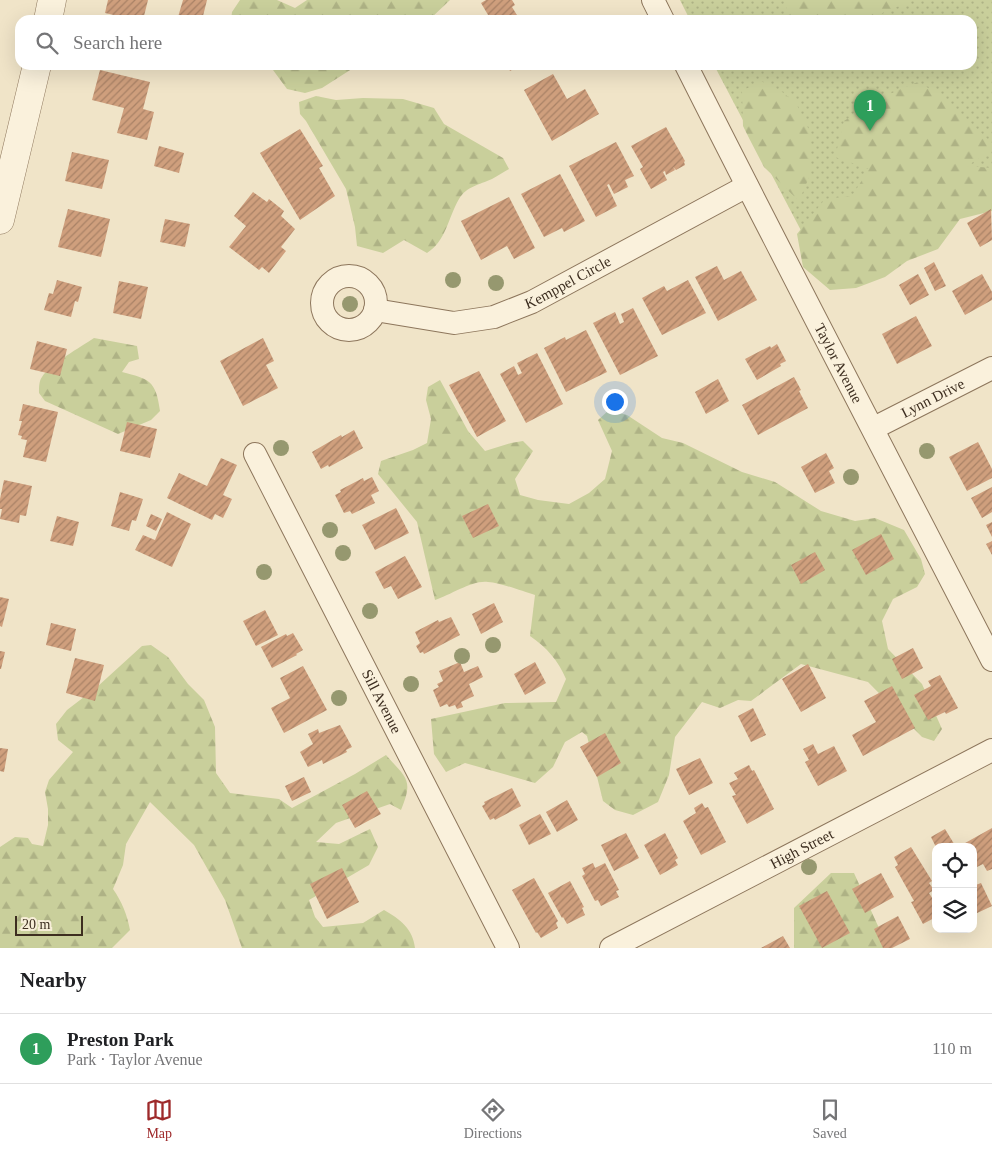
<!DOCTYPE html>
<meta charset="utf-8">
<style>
:root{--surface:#fff;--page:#f6f6f6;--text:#202124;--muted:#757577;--line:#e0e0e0;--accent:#9e2a2b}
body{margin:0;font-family:Georgia,serif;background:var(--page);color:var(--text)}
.controls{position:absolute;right:15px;bottom:15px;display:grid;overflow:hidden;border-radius:10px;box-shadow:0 5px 20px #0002}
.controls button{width:45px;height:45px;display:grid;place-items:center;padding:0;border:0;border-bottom:1px solid var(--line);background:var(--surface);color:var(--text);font:25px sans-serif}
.scale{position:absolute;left:15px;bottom:12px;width:68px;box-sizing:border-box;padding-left:5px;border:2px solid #3d2e20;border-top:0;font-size:14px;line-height:18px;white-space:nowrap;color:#3d2e20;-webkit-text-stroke:4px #f7eed8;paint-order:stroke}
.you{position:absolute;left:614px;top:401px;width:18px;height:18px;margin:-12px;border:4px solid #fff;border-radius:50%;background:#1a73e8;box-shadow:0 0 0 8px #1a73e833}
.badge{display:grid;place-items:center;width:32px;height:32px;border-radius:50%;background:var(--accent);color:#fff;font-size:16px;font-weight:700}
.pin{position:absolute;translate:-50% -41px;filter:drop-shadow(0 1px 2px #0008)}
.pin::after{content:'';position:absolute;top:26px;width:18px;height:15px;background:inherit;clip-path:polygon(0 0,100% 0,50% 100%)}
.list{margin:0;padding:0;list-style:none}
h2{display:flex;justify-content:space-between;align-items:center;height:65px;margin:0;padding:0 20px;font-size:21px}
h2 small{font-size:16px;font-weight:400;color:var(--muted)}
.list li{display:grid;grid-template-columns:32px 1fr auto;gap:15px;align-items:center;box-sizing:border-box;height:70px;padding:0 20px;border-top:1px solid var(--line)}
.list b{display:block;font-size:19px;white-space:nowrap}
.list p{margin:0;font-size:16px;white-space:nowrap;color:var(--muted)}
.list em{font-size:16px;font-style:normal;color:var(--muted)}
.icon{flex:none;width:28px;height:28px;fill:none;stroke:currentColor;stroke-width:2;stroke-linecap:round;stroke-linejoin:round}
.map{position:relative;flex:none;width:992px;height:948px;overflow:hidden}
.search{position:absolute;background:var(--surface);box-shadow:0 5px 20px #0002;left:15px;right:15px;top:15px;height:55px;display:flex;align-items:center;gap:12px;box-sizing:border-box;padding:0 18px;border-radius:15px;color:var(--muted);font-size:19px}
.sheet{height:135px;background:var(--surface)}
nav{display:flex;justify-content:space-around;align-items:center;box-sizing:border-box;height:70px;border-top:1px solid var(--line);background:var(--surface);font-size:14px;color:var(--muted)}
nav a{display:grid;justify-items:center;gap:2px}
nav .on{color:var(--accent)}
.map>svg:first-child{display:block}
</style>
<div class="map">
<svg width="992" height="948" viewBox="0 0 992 948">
<defs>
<pattern id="green-dots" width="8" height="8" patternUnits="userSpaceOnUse" patternTransform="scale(1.25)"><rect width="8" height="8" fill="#c9cf9b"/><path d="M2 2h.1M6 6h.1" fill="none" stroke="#aeb285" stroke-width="1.8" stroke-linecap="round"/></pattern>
<pattern id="forest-firs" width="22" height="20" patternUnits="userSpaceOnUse" patternTransform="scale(1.25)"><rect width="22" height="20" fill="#c9cf9b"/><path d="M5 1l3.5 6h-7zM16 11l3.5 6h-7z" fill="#aeb285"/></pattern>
<pattern id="building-hatch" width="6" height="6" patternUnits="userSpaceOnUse" patternTransform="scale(1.25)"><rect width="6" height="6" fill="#cf9f7d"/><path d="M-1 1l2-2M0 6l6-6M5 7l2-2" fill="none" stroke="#a98266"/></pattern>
</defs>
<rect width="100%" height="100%" fill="#f0e4c8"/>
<path fill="url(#green-dots)" d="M680,0H992V196L827,280L714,65H972V20H690Z"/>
<path fill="url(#forest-firs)" d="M240,0H277L295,8L307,0H450L429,20H231L232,12Z
M784,0H914L884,12L873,20H790Z
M267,65H358L322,88L305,93L287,89L273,70Z
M761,81L781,91L796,103L811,134L810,175L799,201L764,167L750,140L743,126L742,91Z
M918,82L942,96L992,143V150L967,166L992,168V211L960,219L938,249L907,261L885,277L856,288L830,290L803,267L797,234L825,199L852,196L869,169L835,157L844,121C868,105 891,92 918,82Z
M316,96L336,100L363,98L403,99L434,108L444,124L503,158L509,169C503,172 498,176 492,179C479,185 467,186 459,199C448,218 446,241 427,253L404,240L383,253L357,246L355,227L346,189L306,121L300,114L299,102Z
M94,338L137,346L139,359L129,362L122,372C149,379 156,380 160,411L151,420L118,434L45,401L39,393C39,387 39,381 42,377C50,364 81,347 94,338Z
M440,380L468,431L485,451L511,443L523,441L533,451L515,479L520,495L538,500L569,504L589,493L605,479L612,451L598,420L609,410L627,415L662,438L683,443L742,472L775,482L821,511L855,521L875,518L904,530L921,559L925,574L917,587L893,599L882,621L888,649L922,684L942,729L934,741L922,737L868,682L801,664L751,701L738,700L720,708L702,702L675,737L669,775L658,802L633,815L615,810L603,801L587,736L582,732L565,742L553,767L535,783L465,763L446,772L434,754L431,719L505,703L556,702L566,679C558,660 547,648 530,636L535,595C522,591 501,583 488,582C472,580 451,595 435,600L417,522L378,474L381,461L413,450L427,443L431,419L426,400L428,387Z
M151,645L168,657L188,684L204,700L215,727L216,773L230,793L279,799L292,808L355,774L386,755C406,778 414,779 401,810L390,804L336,823L316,842L339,844L370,829L378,847L369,865L309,900L315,917L323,927L363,923L384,910C400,919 413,929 415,948H242L225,900L194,845L150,802L126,844L123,865L113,889C122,902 127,914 130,930L112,948H0V847L15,837L28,838L32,844L43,846L48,825V809L45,792L49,780L73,752L58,740L56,724L67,710L97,687L142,646Z
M831,873H854L888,948H794V908Z"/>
<path fill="url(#building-hatch)" d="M108,0H148L143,20H135L105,13Z
M183,0H207L202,20H190L178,17Z
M486,0H512L515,5L512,7L520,20H491L481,3Z
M123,65H139L138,69Z
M507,65H521L510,71Z
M100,70L150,82L143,109L154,112L147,140L117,133L124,108L92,100Z
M553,74L567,99L585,89L599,114L552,141L524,90Z
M666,127L685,161L684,162L685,165L676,170L673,167L675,170L666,175L665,171L663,172L667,180L651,189L640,169L643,167L631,146Z
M300,129L323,166L319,168L335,196L300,220L260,153Z
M616,142L634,176L625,180L628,187L614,194L609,184L607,185L617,206L596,217L569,166Z
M159,146L184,153L179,173L154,166Z
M72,152L109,160L102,189L65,181Z
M560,174L585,221L564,232L562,228L544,237L521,194Z
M253,192L267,202L269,199L284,211L281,216L295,229L281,247L286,251L269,273L262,267L259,270L229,247L246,226L234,216Z
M509,197L535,248L514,259L507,246L481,260L461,221Z
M68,209L110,219L101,257L58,247Z
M991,209L992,240L980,247L967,223Z
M165,219L190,224L185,247L160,242Z
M934,262L946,286L935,291L924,268Z
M717,266L724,280L741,271L757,300L718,321L695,277Z
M918,274L929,295L910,305L899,285Z
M982,274L992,292V300L965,315L952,291Z
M57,280L82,287L78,302L75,301L71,317L44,310L49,293L53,294Z
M688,280L706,313L662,335L642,298L664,286L667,291Z
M119,281L148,287L141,319L113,313Z
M633,308L658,356L620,375L593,323L615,312L620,324L624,322L621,314Z
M916,316L932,346L897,364L882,334Z
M586,330L607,372L566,392L544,348L565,337L566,340Z
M263,338L274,361L266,365L278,388L243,406L220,361Z
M37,341L67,349L60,376L30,369Z
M777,344L786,361L780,364L781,366L757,380L745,359L770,346L771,348Z
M537,353L563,404L526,423L500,374L514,366L518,375L522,373L517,363Z
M479,371L506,421L477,437L449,385Z
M794,377L801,390L799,391L808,408L758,435L742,405Z
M718,379L729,401L706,414L695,392Z
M23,404L58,412L46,462L23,457L27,440L21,439L22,436L18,435L22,421H19Z
M127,422L157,429L150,458L120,451Z
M354,430L363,448L329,467L328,465L321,469L312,452L341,435L342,437Z
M978,442L992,469V478L967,491L949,457Z
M826,453L834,468L829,471L835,483L815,493L801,467Z
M221,458L237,465L223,495L232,499L223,518L215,514L212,520L167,498L179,473L207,486Z
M372,477L379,491L371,495L375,503L352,514L350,511L344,513L335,495L341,492L340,490L363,478L364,481Z
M4,480L32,486L26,516L20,515L19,523L0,519L2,509H0V499Z
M992,487V512L982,518L971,498Z
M120,492L143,499L136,521L132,520L129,531L111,526Z
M488,504L499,526L473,538L462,516Z
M396,508L409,533L375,550L362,525Z
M167,512L191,524L172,567L135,550L143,535L155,540Z
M151,514L162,519L156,531L146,526Z
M57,516L79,522L73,546L50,541Z
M992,522V537L986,525Z
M881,534L894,559L866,575L852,550Z
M992,541V555L986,544Z
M815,552L825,570L801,584L791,565Z
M405,556L422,587L398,599L391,586L384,589L375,572Z
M0,597L9,599L2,627L0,626Z
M494,603L503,622L481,634L472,614Z
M265,610L278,635L256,646L243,621Z
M451,617L460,635L424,654L423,652L420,653L416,646L420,643L415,632L438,620L439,622Z
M51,623L76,629L71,651L46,645Z
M293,633L303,650L296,654L297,655L272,668L261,647L286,634L287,636Z
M913,648L923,668L902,679L892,659Z
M0,651L5,652L1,669H0Z
M75,658L104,665L95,701L66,693Z
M460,662L464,672L478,666L483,677L469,684L474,696L461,702L463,707L457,709L455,705L449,707L447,704L440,707L433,690L439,687L437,684L443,681L439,671Z
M535,662L546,683L525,695L514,674Z
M808,664L826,698L801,712L782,679Z
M303,666L327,710L284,733L271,708L290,698L280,678Z
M940,675L958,708L946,714L945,712L928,720L914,695L931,686L928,681Z
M892,686L915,728L863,756L852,735L876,722L864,701Z
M753,708L766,735L751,742L738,716Z
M340,725L352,747L346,750L347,752L323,764L322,760L308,767L300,752L313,744L308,734L318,729L319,733Z
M605,733L621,763L597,777L580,747Z
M813,744L818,754L834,746L847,771L818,786L805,762L809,760L803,749Z
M0,748L8,749L4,772L0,771Z
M700,758L713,783L689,795L676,769Z
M749,765L752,771L754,770L774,809L747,824L732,796L736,795L729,783L738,779L734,773Z
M304,777L311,792L292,801L285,786Z
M512,788L521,806L495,820L494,818L490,820L482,806L485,804L484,802Z
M367,791L381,814L355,828L342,805Z
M567,800L578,820L557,832L546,812Z
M702,803L705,808L708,807L726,842L701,855L683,821L696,813L694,808Z
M540,814L551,834L529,845L519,825Z
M992,828V869L987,871L983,864L973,869V847H958Z
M945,829L956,847H936L931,837Z
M626,833L639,858L614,871L601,845Z
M665,833L678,858L675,860L678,865L660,875L644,845Z
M911,847L932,881L929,883L934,890L929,893L934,901L932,903L936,910V917L923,924L911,902L914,901L895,867L898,865L894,857Z
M593,863L595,868L605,863L619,890L616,891L619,897L601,906L598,900L595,901L582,876L585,874L582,868Z
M342,868L359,902L327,919L310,884Z
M881,873L894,897L865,913L852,889Z
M534,878L558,921L556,923L558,928L541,938L537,932L536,933L512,890Z
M570,881L584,907L582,908L585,915L567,924L563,917L562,918L548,893Z
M981,883L992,906L973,915V886Z
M827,891L850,933L822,948L799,906Z
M898,916L910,939L892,948H883L874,929Z
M783,936L790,948H761Z"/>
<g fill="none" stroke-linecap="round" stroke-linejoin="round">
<defs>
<g id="minor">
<path d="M653,0L663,20"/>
<path id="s1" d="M686,65C786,264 890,462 992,660"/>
<circle cx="349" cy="303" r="27"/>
<path id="s2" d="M375,310L454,323L494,317L532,302L747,186"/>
<path id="s3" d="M874,428L992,368"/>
<path id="s4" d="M255,454L508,948"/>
<path id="s5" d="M611,948L992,750"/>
</g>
<path id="tertiary" d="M48,20L52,0
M0,220L37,65"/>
</defs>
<use href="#minor" stroke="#8d765c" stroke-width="24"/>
<use href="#tertiary" stroke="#8d765c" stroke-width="29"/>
<use href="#minor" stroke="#faf1dc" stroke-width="22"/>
<use href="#tertiary" stroke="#faf1dc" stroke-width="28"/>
</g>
<g fill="#96986f">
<circle cx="453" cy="280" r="8"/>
<circle cx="496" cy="283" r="8"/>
<circle cx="350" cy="304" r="8"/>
<circle cx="281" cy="448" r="8"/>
<circle cx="927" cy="451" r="8"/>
<circle cx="851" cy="477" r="8"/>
<circle cx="330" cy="530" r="8"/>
<circle cx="343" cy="553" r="8"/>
<circle cx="264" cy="572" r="8"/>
<circle cx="370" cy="611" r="8"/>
<circle cx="493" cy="645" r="8"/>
<circle cx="462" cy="656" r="8"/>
<circle cx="411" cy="684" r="8"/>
<circle cx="339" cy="698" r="8"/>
<circle cx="809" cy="867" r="8"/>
</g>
<g text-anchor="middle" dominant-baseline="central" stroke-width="4" stroke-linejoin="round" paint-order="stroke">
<g font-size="15" fill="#3d2e20" stroke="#f7eed8">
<text stroke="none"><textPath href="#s2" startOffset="202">Kemppel Circle</textPath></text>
<text stroke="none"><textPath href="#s1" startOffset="335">Taylor Avenue</textPath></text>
<text stroke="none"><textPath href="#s3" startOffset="66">Lynn Drive</textPath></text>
<text stroke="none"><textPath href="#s4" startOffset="278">Sill Avenue</textPath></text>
<text stroke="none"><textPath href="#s5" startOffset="215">High Street</textPath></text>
</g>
</g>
</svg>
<div class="controls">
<button><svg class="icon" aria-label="locate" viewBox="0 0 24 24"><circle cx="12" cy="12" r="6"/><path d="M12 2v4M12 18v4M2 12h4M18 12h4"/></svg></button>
<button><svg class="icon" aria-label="layers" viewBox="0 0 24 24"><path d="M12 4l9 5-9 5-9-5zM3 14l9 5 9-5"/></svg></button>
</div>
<div class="scale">20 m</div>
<div class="you"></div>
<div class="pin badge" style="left:870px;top:131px;background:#2e9e5b">1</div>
<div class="search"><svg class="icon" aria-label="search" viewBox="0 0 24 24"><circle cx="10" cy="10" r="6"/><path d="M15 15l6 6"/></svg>Search here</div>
</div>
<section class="sheet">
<h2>Nearby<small></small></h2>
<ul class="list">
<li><span class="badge" style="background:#2e9e5b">1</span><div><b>Preston Park</b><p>Park · Taylor Avenue</p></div><em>110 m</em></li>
</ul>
</section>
<nav>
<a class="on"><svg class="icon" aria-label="map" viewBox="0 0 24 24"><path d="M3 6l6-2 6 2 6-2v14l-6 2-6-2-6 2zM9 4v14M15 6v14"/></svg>Map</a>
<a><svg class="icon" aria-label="directions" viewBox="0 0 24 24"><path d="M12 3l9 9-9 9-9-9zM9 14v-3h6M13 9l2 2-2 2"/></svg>Directions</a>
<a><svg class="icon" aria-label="saved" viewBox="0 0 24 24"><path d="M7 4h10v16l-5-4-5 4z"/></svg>Saved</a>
</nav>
